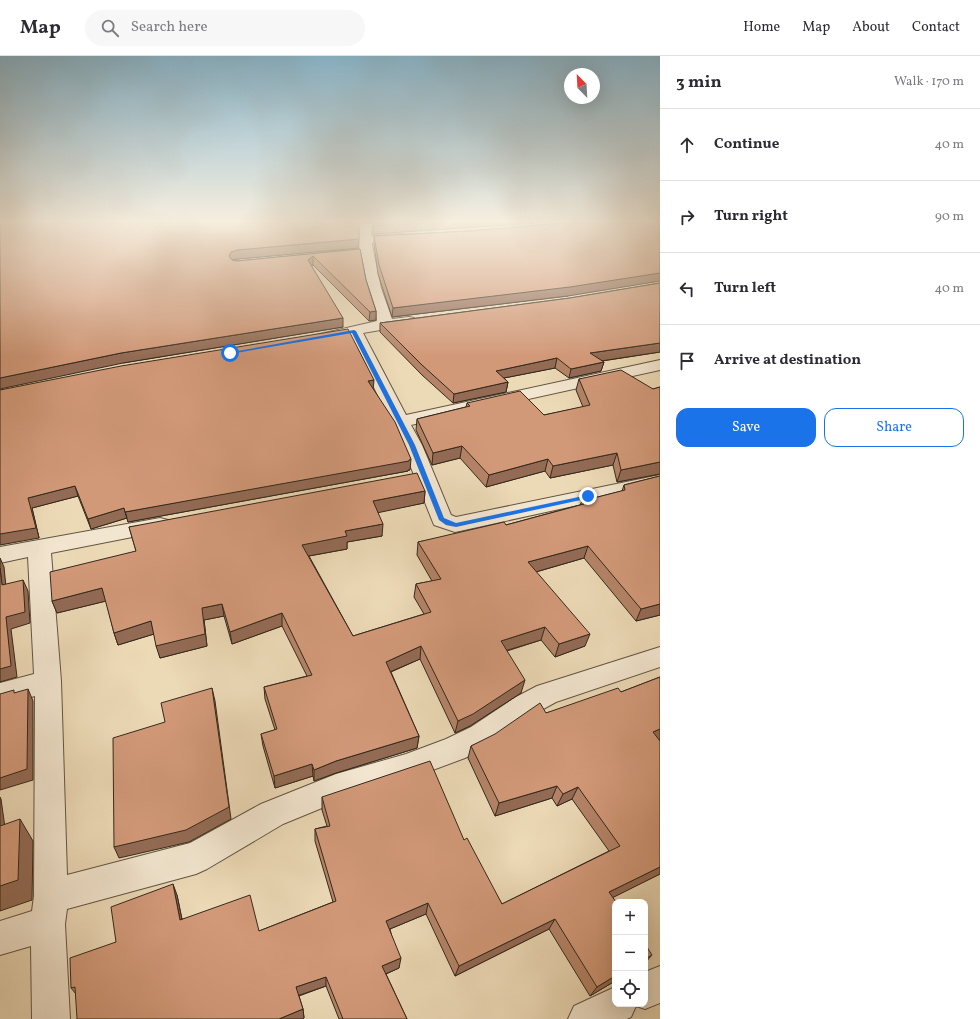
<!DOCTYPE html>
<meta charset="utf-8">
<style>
:root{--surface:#fff;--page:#f7f7f7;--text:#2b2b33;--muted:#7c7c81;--line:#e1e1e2;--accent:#1a73e8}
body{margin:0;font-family:Vollkorn,serif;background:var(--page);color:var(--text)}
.controls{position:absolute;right:12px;bottom:12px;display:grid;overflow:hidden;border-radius:8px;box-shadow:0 4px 16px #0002}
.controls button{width:36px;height:36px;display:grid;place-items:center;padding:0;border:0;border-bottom:1px solid var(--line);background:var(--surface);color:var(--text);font:20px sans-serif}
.compass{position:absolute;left:564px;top:12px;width:36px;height:36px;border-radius:50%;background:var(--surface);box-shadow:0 4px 16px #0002;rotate:336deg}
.stop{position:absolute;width:12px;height:12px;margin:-9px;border:3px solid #1a73e8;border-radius:50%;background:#fff}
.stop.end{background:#1a73e8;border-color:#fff;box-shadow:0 1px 4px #0008}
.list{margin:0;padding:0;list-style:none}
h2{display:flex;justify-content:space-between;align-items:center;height:52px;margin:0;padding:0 16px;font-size:17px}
h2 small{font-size:13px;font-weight:400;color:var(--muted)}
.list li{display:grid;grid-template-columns:26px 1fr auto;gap:12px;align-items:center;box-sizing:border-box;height:72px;padding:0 16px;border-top:1px solid var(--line)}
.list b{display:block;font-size:15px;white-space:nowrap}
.list em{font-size:13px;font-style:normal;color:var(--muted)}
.actions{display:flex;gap:8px;padding:12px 16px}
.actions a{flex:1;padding:9px 0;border:1px solid var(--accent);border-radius:12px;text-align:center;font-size:14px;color:var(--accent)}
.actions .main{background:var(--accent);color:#fff}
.icon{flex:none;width:22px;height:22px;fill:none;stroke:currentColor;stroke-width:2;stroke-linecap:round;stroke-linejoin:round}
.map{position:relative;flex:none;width:660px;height:963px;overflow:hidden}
header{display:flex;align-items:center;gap:24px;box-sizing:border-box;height:56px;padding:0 20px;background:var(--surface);border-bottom:1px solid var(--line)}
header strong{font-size:19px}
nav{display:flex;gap:22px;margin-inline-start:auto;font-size:14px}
.search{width:280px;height:36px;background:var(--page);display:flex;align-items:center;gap:10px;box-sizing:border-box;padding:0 14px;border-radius:22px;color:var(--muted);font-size:15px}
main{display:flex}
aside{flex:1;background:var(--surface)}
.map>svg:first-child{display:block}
</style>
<header>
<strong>Map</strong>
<div class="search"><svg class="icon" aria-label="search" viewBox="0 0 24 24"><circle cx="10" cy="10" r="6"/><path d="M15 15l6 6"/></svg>Search here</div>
<nav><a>Home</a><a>Map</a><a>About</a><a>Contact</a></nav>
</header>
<main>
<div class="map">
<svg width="660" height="963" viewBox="0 0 660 963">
<rect width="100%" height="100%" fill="#ecd9b6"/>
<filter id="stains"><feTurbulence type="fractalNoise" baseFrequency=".005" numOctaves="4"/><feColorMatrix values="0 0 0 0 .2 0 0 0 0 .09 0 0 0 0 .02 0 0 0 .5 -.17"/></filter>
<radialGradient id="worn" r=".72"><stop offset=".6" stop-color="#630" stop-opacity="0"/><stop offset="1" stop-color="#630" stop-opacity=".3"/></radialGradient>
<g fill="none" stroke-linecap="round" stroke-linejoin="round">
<defs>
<path id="minor" d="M360,167H372L371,180L403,178L407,179L409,182L407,185L403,186L372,187V189L381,232L392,263L409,261L414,262L416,265L414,268L409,269L363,277L406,359L660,304V314L411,369L422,389L451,459L456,461L660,419V431L455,476L434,469L402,389L349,280L321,287L316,285L313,282L316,279L377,265C366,235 356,199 360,167Z
M160,462L168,464L171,469L168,474L51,497L61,625L67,819L190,787L261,748L336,718L406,698L446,683L471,671L516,641L537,630L660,591V611L556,646L536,657L491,689L465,702L406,724L339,745L283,768L207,813L196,818L67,853L65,868L70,963H32L31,890L0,899V865L32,855L34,840L35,640L0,649V627L34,618L28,501L0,507V491Z
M660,910V947L645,953L636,950L631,961L627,963H568L574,950L615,931V948H645V916Z"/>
</defs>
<use href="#minor" stroke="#625542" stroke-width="2"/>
<use href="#minor" fill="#f3e6d0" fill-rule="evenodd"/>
</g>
<path fill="#b58468" stroke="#34291b" d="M373,167H535L373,178Z
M0,168L358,192L238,203L232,204L237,205L360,193L366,224L376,255V264L369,265L313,209L311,210L343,271L123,307Z
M470,175L568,240L392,261L378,218L374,188V180Z
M660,227V296L602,305L604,306L601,315L569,322L555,312L504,322L508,326L506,336L453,347L422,319L380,276V267L570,242Z
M579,323L653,333L660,331V418L617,426L613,409L550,422L545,415L486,431L460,402L432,409L416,374L417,363L466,351L467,347L544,359L583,351L576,334Z
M0,334H373L410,414H408V415L128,466L127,462L91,473L78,440L32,452L39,482Z
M660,420V559L636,565L584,502L536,516L585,590L555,601L541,584L507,595L521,637L470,670L455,677L420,603L391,616L419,680L417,692L336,717L314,725L313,720L275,732L263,690L261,678L275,674L265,643L264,631L307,620L282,570L232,588L224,560L204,564L207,590L160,602L154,578L118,589L114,577L106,545L57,557L52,545L136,495L129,471L425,435L424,447L378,456L382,480L347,486V493L309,500L353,580L424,558L414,541L416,528L432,525L417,499L418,486L506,469L580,449L582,445L622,435L624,429Z
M660,621V683H659L660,818L613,841L615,846V925L590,940L549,873L455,920L426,858L390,873L399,912L386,918L407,963H339L326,930L299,940L303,953L304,962L76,938L71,932L116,886L177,839L182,863L259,875L333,846L315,785V773L327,770L322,754V741L464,784L502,848L609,795L572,743L557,750L552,742L495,760L468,702L471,690L546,657L621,636Z"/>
<path fill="#936b55" stroke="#34291b" d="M359,183L358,192L238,203L232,204L229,200L231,196L237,194Z
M313,200V209L308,213V204Z
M660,217V225L568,240L392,261L393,252Z
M376,255V264L369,265L370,256Z
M343,262V271L123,307L0,333V322L121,297Z
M660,287V296L588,307L590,297Z
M557,302L555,312L494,324L496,315Z
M604,306L601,315L569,322L571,313Z
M374,324L373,334L368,325Z
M508,326L506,336L453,347L454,338Z
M462,390L460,402L432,409L433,397Z
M617,397L613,409L550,422L553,410Z
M411,403L410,414H408V415L128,466L125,456Z
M548,403L545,415L486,431L489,419Z
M660,406V418L617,426L621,414Z
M75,430L78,440L32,452L39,482L0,489V478L28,442Z
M425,435L424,447L372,458L373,445Z
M124,452L127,462L91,473L88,463Z
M383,468L382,480L347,486V493L303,501L302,489L345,475Z
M588,490L584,502L525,519L528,506Z
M0,502L4,511L7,541L2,529L0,512Z
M23,524L28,535L30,567L11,573L17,621L0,626V613L6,561Z
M102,532L106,545L57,557L52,545Z
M222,548L224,560L204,564L207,590L160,602L156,590L202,552Z
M660,548V559L636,565L641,553Z
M282,557V570L232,588L230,576Z
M151,565L154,578L118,589L114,577Z
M545,571L541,584L498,597L501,585Z
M590,578L585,590L555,601L559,588Z
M421,590L420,603L385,618L386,606Z
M525,624L521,637L470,670L455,677L458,665Z
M212,632L215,645L231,763L189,786L119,802L114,791Z
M28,633L33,645V724L0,734V722Z
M660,673V683L646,689L653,676Z
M419,680L417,692L336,717L314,725V714L336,705Z
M312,708L313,720L275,732L274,720Z
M557,730L552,742L495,760L499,747Z
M578,731L572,743L557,750L563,738Z
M0,741L1,743L8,793L0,782Z
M20,763L33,785L32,844L0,855V830Z
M660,811V818L602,847L609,836Z
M173,828L177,839L184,874L180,864Z
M428,847L426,858L385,875L386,865Z
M555,863L549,873L455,920L459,910Z
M652,899L645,907V903Z
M401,902L399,912L381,920L382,910Z
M615,920V925L590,940L597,931Z
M326,921V930L297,940L296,931Z
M303,953L304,962L302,963H279Z"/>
<path fill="#d29979" stroke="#34291b" d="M69,167H359V183L237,194L231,196L229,200L232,204L237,205L360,193L366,224L376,255L370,256L313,200L308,204L343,262L121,297L0,322V168H58Z
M373,167H427L373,170Z
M564,167H660V217L570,231L393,252L379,209L374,180L470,175Z
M660,227V287L590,297L604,306L571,313L557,302L496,315L508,326L454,338L422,309L380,267L570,242Z
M348,273L374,324L368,325L395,366L411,403L409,404V405L125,456L124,452L88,463L75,430L28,442L36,472L0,478V334L121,310Z
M621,314L653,333L660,331V406L621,414L617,397L553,410L548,403L489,419L462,390L433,397L417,363L470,350L467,347L520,335L544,359L590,349L579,323Z
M417,417L425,435L373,445L383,468L345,475L347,480L302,489L353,580L431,556L416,528L441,523L418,486L504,466L506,469L584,448L582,445L625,434L624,429L660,420V548L641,553L588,490L528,506L590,578L559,588L545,571L501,585L525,624L473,658L458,665L421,590L386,606L419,680L336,705L314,714L312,708L274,720L261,678L277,673L264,631L312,619L282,557L230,576L222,548L202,552L205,578L156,590L151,565L114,577L102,532L52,545L50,516L136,495L129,471Z
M0,512L2,529L23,524L25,556L6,561L11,610L0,613Z
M660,621V673L653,676L660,685V811L609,836L616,846H615V920L597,931L555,863L459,910L428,847L386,865L401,902L382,910L407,963H343L326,921L296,931L303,953L279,963H77L75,931L71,932L70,902L116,886L111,851L173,828L180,864L250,839L259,875L336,845L315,773L330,770L322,741L430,705L464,784L467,782L502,848L620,790L578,731L563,738L557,730L499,747L471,690L495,678L540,647L546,657L618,632L621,636Z
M212,632L229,751L186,774L114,791L113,682L165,666L161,647Z
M28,633L27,713L0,722V638L14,634V637Z
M20,763L18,824L0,830V770Z
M645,888L652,899L645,903Z"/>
<linearGradient id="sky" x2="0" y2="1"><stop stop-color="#89b7ce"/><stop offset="0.55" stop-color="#f6eede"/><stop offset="1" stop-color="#f6eede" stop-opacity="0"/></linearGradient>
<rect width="660" height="301" fill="url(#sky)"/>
<path fill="#1a73e8" d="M354,274L356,275L415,389L444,462L456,467L588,439L591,440L590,442L456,471L446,469L439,464L409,389L352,277L230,298L227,297Z"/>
<rect width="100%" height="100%" filter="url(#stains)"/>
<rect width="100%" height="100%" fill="url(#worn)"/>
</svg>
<div class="controls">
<button>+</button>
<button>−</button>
<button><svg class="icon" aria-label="locate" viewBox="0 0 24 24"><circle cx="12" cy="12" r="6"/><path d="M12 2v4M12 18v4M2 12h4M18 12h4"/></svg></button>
</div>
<svg class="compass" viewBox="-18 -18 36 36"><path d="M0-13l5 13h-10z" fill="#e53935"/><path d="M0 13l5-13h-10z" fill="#7c7c81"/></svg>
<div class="stop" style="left:230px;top:297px"></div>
<div class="stop end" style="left:588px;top:440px"></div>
</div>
<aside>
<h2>3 min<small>Walk · 170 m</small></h2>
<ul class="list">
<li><svg class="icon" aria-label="ahead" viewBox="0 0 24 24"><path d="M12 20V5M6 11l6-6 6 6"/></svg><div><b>Continue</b></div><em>40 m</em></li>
<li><svg class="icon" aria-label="right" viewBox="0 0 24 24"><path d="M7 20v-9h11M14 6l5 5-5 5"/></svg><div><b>Turn right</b></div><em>90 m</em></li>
<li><svg class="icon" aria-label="left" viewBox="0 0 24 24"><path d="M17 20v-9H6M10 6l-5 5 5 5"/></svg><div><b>Turn left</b></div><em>40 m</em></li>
<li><svg class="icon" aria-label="arrive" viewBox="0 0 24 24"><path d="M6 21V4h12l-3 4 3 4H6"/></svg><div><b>Arrive at destination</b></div></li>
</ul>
<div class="actions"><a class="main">Save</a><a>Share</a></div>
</aside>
</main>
